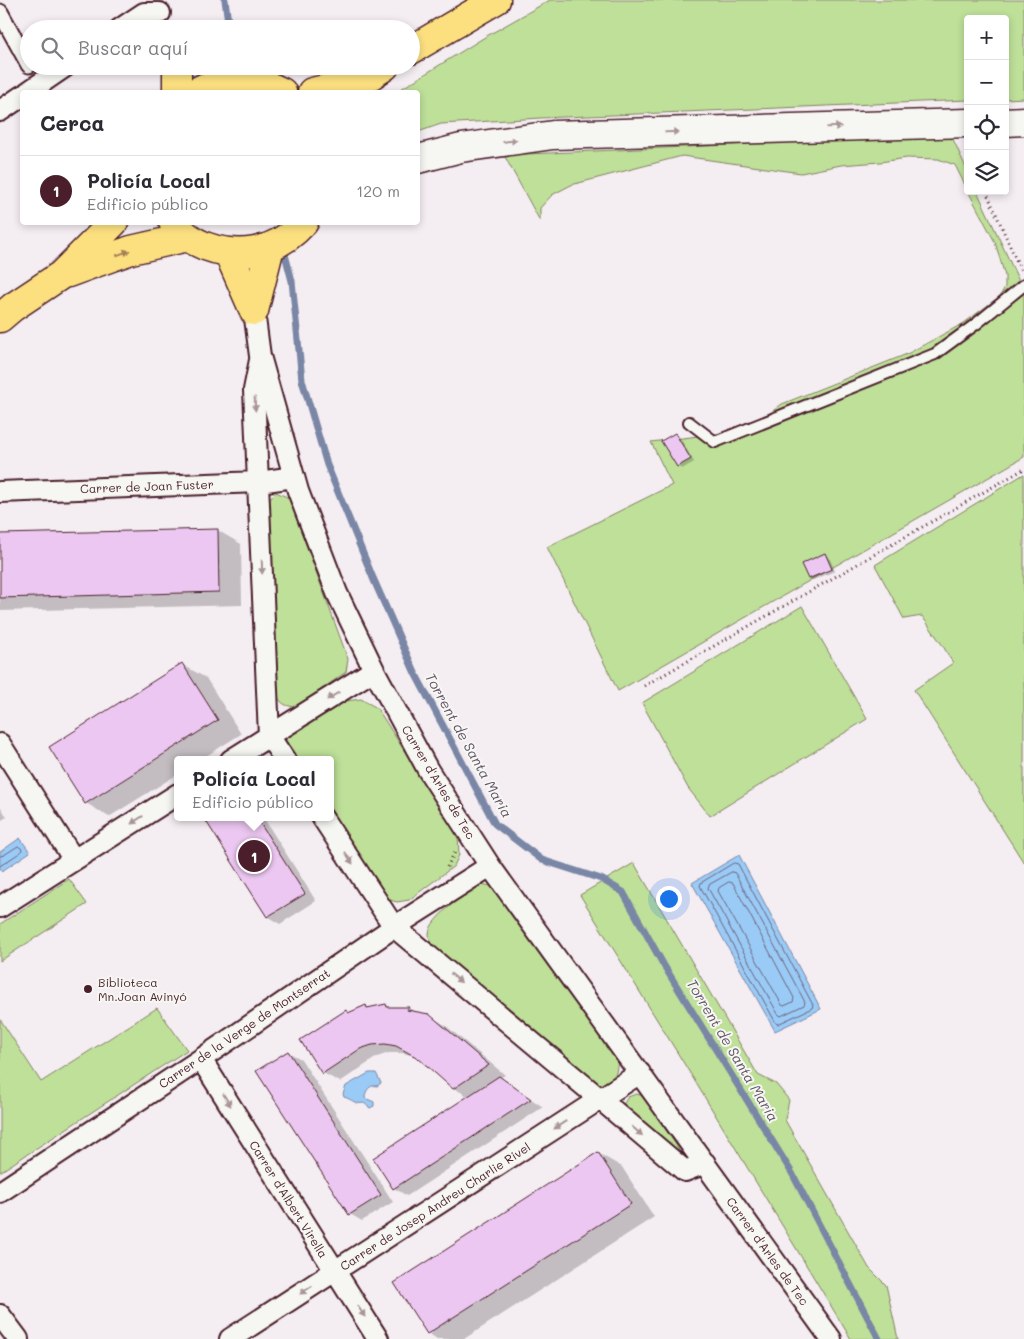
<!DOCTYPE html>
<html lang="es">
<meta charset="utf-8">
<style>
:root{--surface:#fff;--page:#f7f7f7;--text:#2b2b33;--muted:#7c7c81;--line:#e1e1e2;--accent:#4a1f2b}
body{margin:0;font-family:Mali,sans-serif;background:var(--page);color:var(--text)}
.controls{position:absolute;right:15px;top:15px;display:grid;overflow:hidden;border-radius:5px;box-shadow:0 2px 8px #0003}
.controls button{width:45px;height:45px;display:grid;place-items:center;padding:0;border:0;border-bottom:1px solid var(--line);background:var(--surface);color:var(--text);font:25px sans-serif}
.you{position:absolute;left:668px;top:898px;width:18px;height:18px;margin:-12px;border:4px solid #fff;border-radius:50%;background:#1a73e8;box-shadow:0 0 0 8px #1a73e833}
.badge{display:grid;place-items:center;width:32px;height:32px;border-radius:50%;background:var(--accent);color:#fff;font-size:16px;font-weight:700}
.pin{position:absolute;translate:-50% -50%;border:2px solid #fff;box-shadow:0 1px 5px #0006}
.popup{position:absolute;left:174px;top:756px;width:160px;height:65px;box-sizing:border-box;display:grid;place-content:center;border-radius:5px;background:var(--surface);filter:drop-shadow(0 1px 4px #0005);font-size:16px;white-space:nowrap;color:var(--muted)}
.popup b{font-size:19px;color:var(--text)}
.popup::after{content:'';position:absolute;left:50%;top:100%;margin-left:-10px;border:10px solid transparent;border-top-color:var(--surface)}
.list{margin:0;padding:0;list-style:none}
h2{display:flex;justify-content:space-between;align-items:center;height:65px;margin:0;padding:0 20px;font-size:21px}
h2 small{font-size:16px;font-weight:400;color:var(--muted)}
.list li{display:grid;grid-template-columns:32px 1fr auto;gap:15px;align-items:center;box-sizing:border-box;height:70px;padding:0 20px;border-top:1px solid var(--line)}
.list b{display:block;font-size:19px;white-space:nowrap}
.list p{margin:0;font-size:16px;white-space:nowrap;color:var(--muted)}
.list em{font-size:16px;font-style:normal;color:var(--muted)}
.icon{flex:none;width:28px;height:28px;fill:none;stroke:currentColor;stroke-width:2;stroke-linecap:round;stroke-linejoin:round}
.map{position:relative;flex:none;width:1024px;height:1339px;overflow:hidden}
.search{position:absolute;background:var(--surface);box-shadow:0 2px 8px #0003;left:20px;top:20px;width:400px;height:55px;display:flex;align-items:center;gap:12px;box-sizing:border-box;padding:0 18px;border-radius:28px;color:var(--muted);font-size:19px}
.panel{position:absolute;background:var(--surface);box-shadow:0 2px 8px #0003;left:20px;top:90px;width:400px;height:135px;border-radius:5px}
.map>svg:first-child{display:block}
</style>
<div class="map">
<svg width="1024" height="1339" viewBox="0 0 1024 1339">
<rect width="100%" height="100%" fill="#f4edf2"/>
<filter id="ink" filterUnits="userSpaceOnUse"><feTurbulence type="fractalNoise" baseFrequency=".02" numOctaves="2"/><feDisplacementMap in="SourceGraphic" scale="10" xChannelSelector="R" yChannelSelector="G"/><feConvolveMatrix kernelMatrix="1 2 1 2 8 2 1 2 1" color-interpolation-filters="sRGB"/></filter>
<g filter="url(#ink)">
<path fill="#bee099" stroke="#848062" d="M550,0H1024V98L1005,99V19H968V100L541,118L441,124L418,132V92H396L485,37Z
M934,136L953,139L968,172V191L955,165L938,159L907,158L880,162L841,165L801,173L682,156L571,185L552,195L540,208V221L504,155Z
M968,191H977L1024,292V457L618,691L547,547L672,485L651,442L730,432L766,416L782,404L907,354L964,323L1000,296L1005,287V276L995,242Z
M1024,474V863L914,690L953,663L943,646L922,616L904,619L875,565Z
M276,492L289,498L348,659L346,672L296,707C287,706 282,705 278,697L267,517L268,500Z
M802,606L867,719L710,816L688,788L642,703Z
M361,699L377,708L458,835L459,855L454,866L409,900L397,902L383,898L330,816V760H294L288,749L285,741L290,732L346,701Z
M634,863L758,1075L776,1084L789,1100L785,1120L869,1268L886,1285L898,1339H851L693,1078L580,895Z
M69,879L87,904L0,961V924Z
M481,884L491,886L500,896L618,1060L616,1073L609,1082L596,1086L435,953C433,947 429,940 429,934C429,918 468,892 481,884Z
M157,1008L187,1050L0,1172V1019L41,1082Z
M636,1094L641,1095L646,1100L678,1148L679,1153L622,1106L628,1097Z"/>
<path fill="#9acbf6" stroke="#7a86a5" d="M20,838L30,852L2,871L0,868V852Z
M739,855L821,1009L775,1031L692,883Z
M369,1073H376L381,1083L377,1086C370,1084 365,1091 365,1098L374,1102V1106L370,1108L364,1103C355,1105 352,1099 344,1097L343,1094L346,1086Z"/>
<path fill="#0003" d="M675,434L679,436L694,462L682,469L678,467L663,441Z
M217,530L241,544L242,605L0,611V535Z
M825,555L829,557L835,571L813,580L809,578Z
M183,665L206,678L241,734L200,760H178V774L109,817L86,803Z
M0,806L7,817L0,821Z
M208,817H263L316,901L280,924L268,917Z
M386,1005L392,1008H409L417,1013L428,1015L445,1025L505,1075L500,1078L543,1107L407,1196L394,1188L374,1158L469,1097L454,1088L419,1057L402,1053H389L377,1057L340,1082L323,1073L349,1014L366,1006L370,1009Z
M288,1052L301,1059L393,1202L362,1221L350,1214Z
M598,1153L622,1167L654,1217L464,1339H437L428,1333Z"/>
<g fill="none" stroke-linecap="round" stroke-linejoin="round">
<path stroke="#6a647c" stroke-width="1" d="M0,856L4,855L18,846L22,849L21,852L0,866
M734,863L738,864L813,1005L812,1008L778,1024L776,1023L700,886L701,883Z
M732,872L735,873L805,1002L804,1005L781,1016L778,1014L708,888L709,885Z
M729,882L733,883L794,998L793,1002L784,1006L782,1005L718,891L719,888Z"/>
<path stroke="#7a86a5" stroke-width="7" d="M225,0L229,29
M283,247L292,281L302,380L327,465L373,578L415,673L495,824L542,860L601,879L623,892L663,964L792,1173L879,1339"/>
</g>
<path fill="#ecc7f1" stroke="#4a1f2b" d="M675,433L691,459L677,467L661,441Z
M218,529L219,592L0,598V534Z
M825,553L832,569L808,579L801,564Z
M182,663L218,720L85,804L49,747Z
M205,817H256L305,894L267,917L204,818Z
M386,1004L387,1007H409L407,1010L429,1014L489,1065L453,1089L418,1058L396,1046L385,1044L372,1045L360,1049L322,1074L300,1040L346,1010L348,1013L366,1005L367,1008Z
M288,1051L381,1195L349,1215L256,1071Z
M499,1076L531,1099L393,1189L373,1158Z
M598,1152L631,1204L427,1334L394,1283Z"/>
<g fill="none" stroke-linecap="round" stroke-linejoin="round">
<defs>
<path id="service" d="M689,422L715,442L935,354L976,324L1024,285"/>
<path id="pedestrian" d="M0,12L29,65"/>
<path id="minor" d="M120,29L144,13H160
M28,92L66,66
M0,111L22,96
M254,311L260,356L298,491L337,593L374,670L428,770L490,866L831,1339
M260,360L254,390L269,736L285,760
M0,492L259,482L294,477
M0,744L74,860
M231,760L374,670
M322,817L394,927L600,1099L685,1171L705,1163
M0,907L178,794
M201,1059L378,1339
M0,1192L201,1059L394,927L490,866
M0,1315L18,1339
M230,1339L640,1073"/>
<path id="secondary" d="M1005,122L1024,121
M418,159L461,148L553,135L968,123"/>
<path id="primary" d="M177,66V92
M195,92C223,77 254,78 282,92
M173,222C178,227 182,232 187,236C209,253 244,257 269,247C283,242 294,233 304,222
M228,252L254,311
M68,273L131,250L188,237
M254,311L270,247
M0,318L13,307L61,275L114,222"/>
<path id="trunk" d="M411,50L496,0
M312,92L364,80L385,66"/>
</defs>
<use href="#service" stroke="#4a1f2b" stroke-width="14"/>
<use href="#pedestrian" stroke="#4a1f2b" stroke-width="19"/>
<use href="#minor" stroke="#4a1f2b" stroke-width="24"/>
<use href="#secondary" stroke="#4a1f2b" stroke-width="31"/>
<use href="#primary" stroke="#4a1f2b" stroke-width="31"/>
<use href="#trunk" stroke="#4a1f2b" stroke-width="31"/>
<path stroke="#4a1f2b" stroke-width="3" stroke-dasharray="1 4" stroke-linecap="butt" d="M986,191L1021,271
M644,686L1024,469
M447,867L455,852"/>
<use href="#service" stroke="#f6f6f2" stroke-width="10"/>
<use href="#pedestrian" stroke="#f6f6f2" stroke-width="15"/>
<use href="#minor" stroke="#f6f6f2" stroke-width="20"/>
<use href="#secondary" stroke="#f6f6f2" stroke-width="28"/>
<use href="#primary" stroke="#fce080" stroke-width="28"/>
<use href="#trunk" stroke="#fce080" stroke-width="28"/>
</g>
<defs><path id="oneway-solid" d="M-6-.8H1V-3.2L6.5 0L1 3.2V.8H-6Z" transform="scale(1.25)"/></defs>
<g fill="#a99598">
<use href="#oneway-solid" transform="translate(834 127) rotate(-2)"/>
<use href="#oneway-solid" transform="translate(672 132) rotate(-2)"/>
<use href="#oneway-solid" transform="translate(510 141) rotate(-8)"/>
<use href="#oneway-solid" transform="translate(255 404) rotate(87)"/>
<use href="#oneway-solid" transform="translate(262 567) rotate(88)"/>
<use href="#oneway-solid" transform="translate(333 696) rotate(148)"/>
<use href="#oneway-solid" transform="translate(137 820) rotate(147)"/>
<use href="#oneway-solid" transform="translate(349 858) rotate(57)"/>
<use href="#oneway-solid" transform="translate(456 978) rotate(40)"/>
<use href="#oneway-solid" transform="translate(227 1100) rotate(58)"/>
<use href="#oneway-solid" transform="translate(560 1125) rotate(147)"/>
<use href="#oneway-solid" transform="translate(637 1131) rotate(41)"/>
<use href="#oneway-solid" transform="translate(306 1290) rotate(147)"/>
<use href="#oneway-solid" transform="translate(361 1311) rotate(57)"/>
</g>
<use fill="#a38056" href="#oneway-solid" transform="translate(123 253) rotate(-20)"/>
</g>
<circle fill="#4a1f2b" stroke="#f6f6f2" stroke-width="2" cx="88" cy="989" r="5"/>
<g text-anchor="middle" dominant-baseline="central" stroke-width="4" stroke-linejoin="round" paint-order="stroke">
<g font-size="12" fill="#4a1f2b" stroke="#f6f6f2">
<text transform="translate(147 486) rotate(-2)">Carrer de Joan Fuster</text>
<text transform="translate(439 782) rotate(59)">Carrer d'Arles de Tec</text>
<text transform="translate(244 1028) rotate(-34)">Carrer de la Verge de Montserrat</text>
<text transform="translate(289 1199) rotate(58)">Carrer d'Albert Virella</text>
<text transform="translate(435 1206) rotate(-33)">Carrer de Josep Andreu Charlie Rivel</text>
<text transform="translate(768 1251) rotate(54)">Carrer d'Arles de Tec</text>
</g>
<g font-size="12" fill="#4a1f2b" stroke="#f6f6f2" text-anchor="start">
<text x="98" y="982">Biblioteca<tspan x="98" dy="14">Mn.Joan Avinyó</tspan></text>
</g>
<g font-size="14" font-style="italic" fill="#625368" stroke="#f6f6f2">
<text transform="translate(469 745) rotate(61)">Torrent de Santa Maria</text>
<text transform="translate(733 1050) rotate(59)">Torrent de Santa Maria</text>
</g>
</g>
</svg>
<div class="controls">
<button>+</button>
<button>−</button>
<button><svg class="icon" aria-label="locate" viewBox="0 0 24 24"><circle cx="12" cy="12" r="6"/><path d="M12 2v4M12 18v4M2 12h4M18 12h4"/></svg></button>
<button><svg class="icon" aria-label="layers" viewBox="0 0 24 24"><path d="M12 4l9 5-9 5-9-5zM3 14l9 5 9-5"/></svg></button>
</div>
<div class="you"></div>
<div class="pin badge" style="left:254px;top:856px">1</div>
<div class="popup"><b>Policía Local</b>Edificio público</div>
<div class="search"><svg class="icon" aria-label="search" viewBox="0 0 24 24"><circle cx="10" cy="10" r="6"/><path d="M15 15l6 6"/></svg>Buscar aquí</div>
<section class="panel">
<h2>Cerca<small></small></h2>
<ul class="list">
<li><span class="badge">1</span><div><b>Policía Local</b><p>Edificio público</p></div><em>120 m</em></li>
</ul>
</section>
</div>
